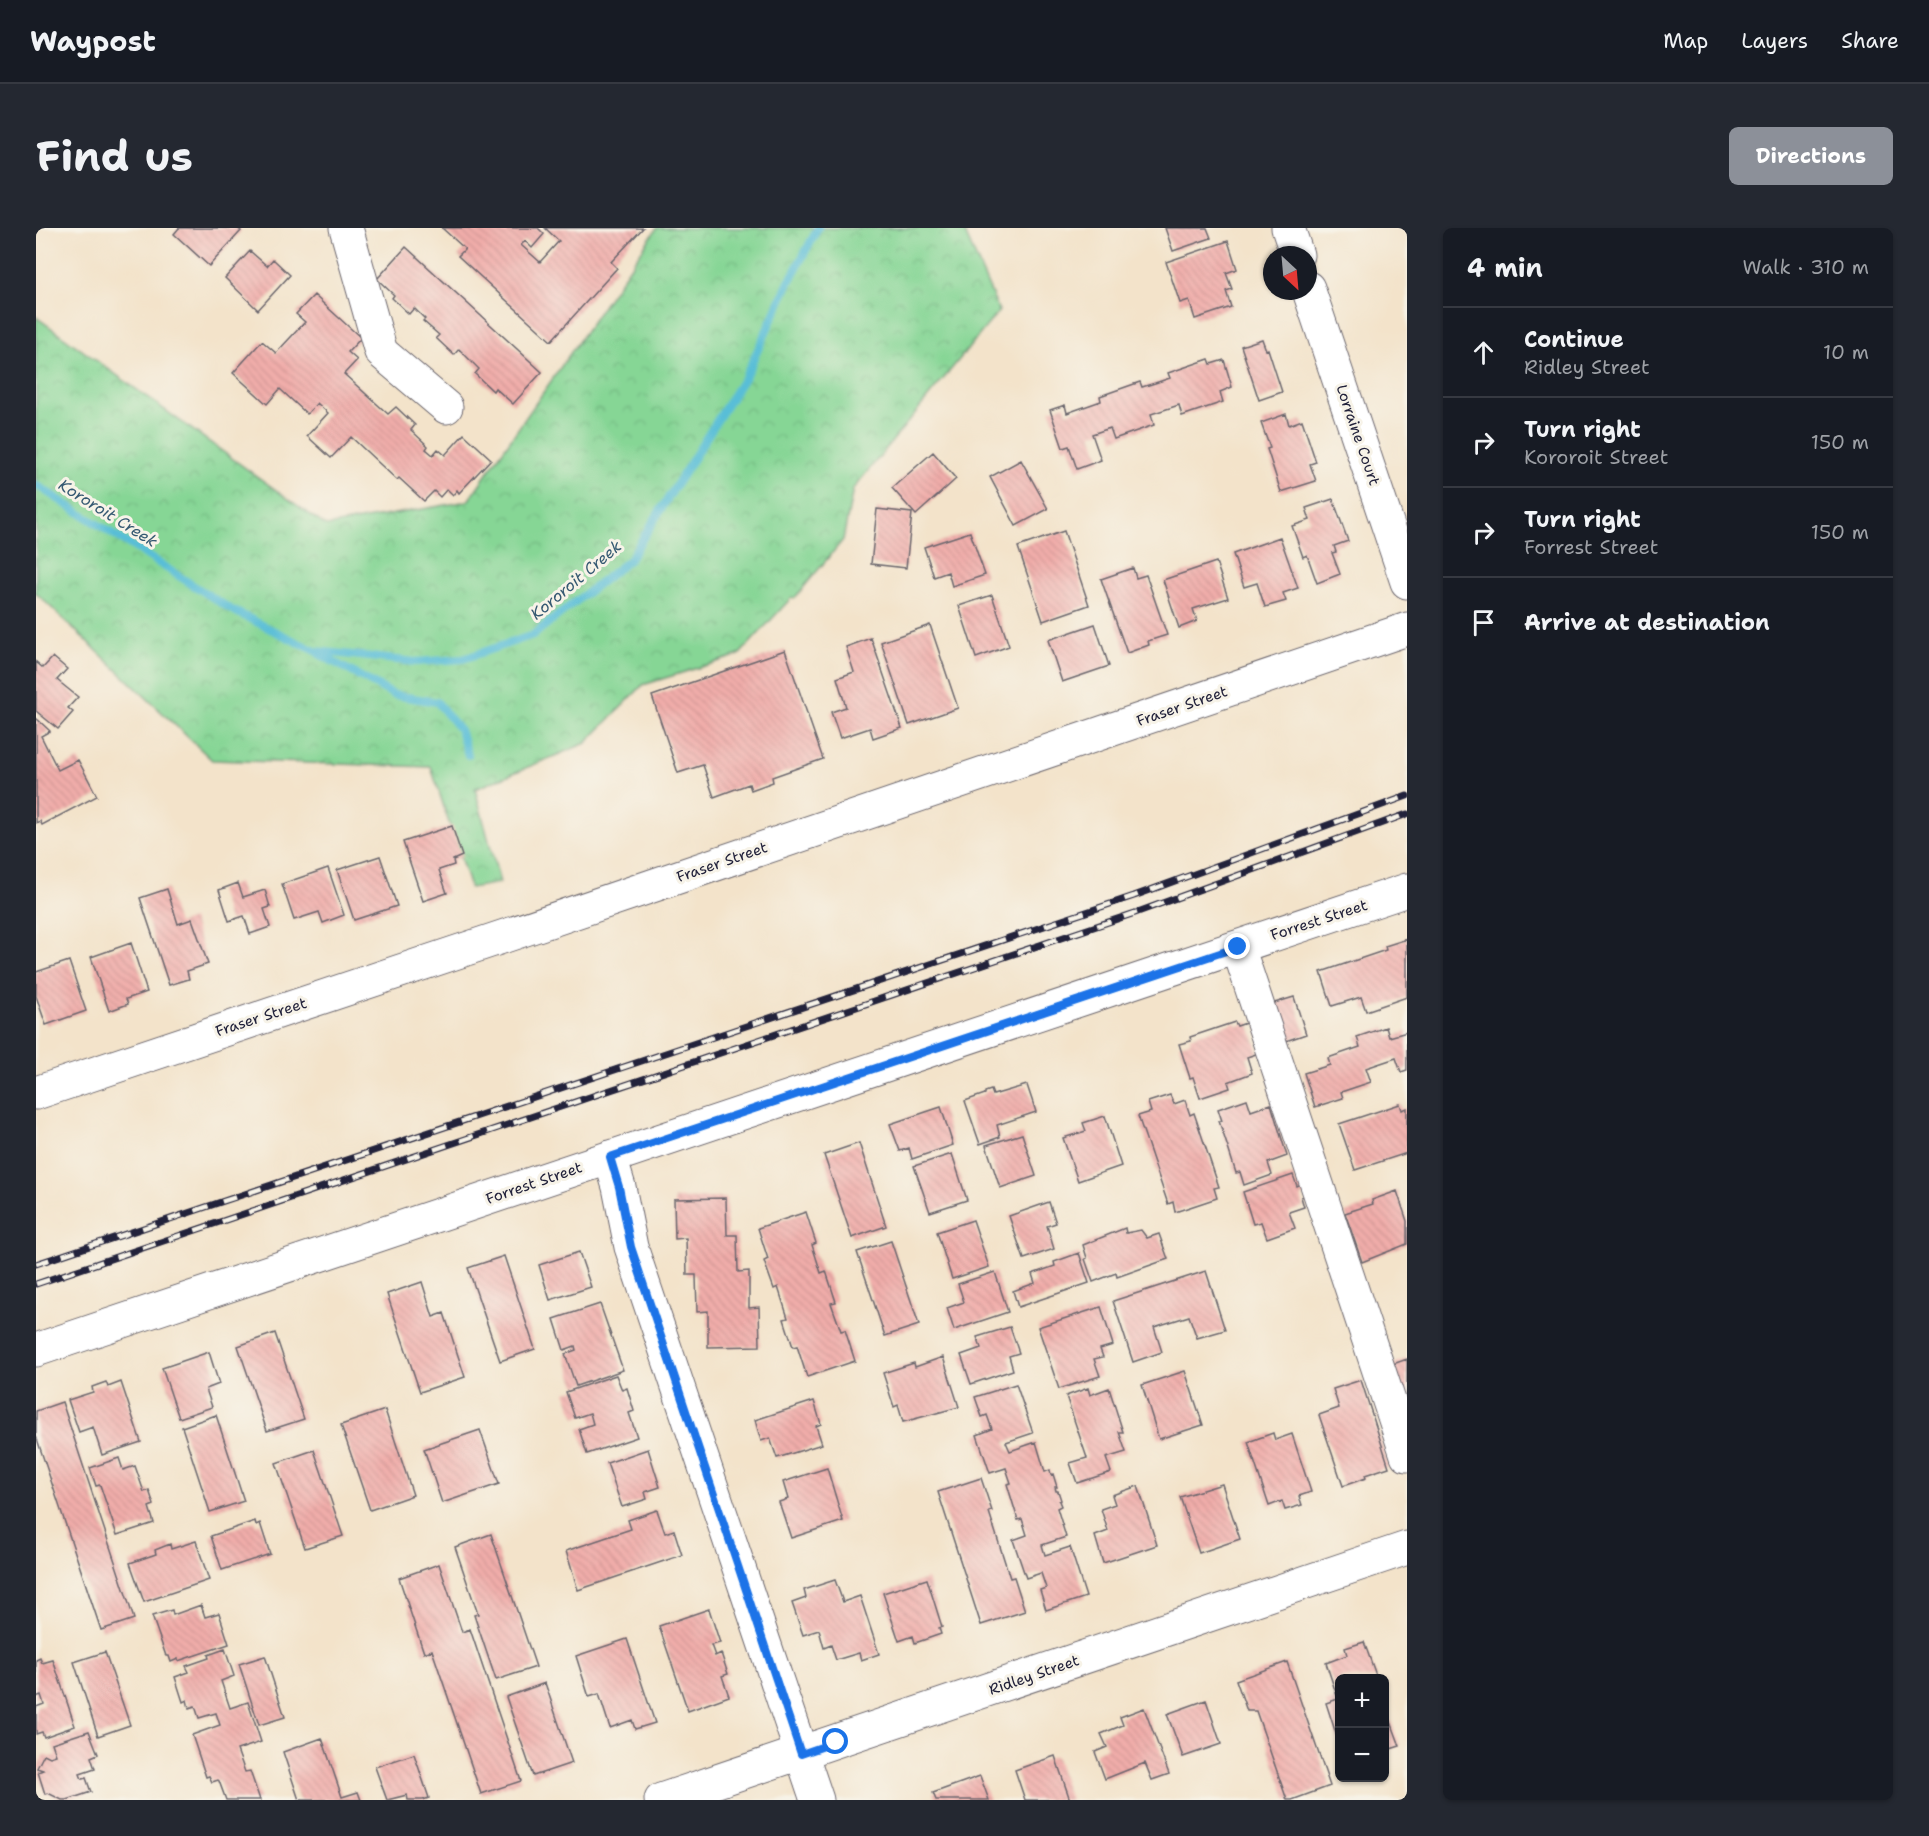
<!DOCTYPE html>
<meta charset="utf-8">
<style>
:root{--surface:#171b24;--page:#242831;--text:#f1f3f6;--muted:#9ea1a6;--line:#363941;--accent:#8c9099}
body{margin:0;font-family:"Shantell Sans",sans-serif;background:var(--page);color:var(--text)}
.controls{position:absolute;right:18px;bottom:18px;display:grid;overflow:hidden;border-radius:9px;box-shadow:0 2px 4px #0004}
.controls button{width:54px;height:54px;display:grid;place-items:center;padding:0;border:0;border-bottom:2px solid var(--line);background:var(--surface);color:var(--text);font:30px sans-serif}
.compass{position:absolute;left:1227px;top:18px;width:54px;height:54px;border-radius:50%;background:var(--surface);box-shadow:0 2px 4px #0004;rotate:154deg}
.stop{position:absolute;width:18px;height:18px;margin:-14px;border:4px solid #1a73e8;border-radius:50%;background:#fff}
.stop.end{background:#1a73e8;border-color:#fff;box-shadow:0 2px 6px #0008}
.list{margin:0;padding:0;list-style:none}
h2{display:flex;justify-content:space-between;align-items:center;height:78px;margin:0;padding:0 24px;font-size:26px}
h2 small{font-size:20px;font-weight:400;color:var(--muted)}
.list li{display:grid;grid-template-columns:39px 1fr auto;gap:18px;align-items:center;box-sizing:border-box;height:90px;padding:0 24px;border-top:2px solid var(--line)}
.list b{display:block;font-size:22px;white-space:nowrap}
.list p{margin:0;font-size:20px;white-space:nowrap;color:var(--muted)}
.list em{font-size:20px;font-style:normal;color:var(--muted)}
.icon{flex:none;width:33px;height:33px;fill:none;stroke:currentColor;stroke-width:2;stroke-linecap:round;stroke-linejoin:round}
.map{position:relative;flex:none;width:1371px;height:1572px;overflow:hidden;border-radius:9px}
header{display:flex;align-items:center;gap:36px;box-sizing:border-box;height:84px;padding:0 30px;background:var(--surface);border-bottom:2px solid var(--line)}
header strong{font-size:28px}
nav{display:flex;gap:33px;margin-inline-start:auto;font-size:21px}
.intro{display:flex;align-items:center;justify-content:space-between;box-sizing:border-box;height:144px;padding:0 36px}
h1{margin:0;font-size:42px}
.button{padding:15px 27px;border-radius:9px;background:var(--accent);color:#fff;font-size:21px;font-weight:700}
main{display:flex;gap:36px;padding:0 36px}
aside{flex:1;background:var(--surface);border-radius:9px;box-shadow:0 2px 4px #0004}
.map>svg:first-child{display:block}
</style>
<header>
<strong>Waypost</strong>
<nav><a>Map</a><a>Layers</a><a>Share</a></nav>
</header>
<div class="intro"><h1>Find us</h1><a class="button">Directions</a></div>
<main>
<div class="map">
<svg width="1371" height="1572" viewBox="0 0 1371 1572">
<defs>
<pattern id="park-crowns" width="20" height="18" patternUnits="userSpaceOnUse" patternTransform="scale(1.5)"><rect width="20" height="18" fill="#86d695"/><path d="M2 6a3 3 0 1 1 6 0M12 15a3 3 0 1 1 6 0" fill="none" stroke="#73b781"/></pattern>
<pattern id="building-back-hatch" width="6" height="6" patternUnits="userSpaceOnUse" patternTransform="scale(1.5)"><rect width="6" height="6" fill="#f1adaa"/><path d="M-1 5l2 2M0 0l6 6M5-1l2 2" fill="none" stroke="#ce9593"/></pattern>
</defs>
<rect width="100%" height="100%" fill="#f7f3e8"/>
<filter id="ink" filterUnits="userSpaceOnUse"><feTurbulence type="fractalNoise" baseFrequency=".0167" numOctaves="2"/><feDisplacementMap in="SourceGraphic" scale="12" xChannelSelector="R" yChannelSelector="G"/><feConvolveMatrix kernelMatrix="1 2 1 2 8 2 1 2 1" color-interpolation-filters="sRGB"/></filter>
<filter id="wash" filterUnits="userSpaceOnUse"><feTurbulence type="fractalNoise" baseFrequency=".008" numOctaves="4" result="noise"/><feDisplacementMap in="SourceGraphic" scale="24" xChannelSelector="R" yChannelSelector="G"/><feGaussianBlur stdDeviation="1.35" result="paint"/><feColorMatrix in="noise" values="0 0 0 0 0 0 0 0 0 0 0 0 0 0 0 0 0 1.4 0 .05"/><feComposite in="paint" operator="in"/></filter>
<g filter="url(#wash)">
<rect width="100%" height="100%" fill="#f3e3ca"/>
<path fill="url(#park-crowns)" stroke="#547c68" stroke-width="1.5" d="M621,0H927L963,83L817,261L807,312L758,371L756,369L703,427L607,457L550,515L439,561L464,655L434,660L395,539L176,532L0,365V89L290,298L432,273Z"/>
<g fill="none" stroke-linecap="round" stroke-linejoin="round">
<path stroke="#59bed7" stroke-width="8" d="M0,257L196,382L279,423L379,434L427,431L497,407L593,332L711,145L753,54L782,0
M283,426L358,467L401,474L424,502L432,527"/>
</g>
<g id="blocks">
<path fill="url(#building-back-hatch)" d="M143,0H202L205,3L173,38L138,6Z
M406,0H502L508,6L496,20L489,13L485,17L504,34L523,13L509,0H607L575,34L581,40L515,113L422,28L429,21Z
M1129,0H1171L1175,10L1137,23Z
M1192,13L1201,41L1190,45L1196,61L1190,63L1195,79L1159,91L1153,72L1144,75L1130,34Z
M370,19L506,144L477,176L459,160L457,163L439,146L443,141L423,121L418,127L400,110L403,107L387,93L389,91L378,80L373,86L356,70L358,67L341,51Z
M214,23L231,38L237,31L254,47L222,82L189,50Z
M278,67L325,110L312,124L321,132L308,146L352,186L360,179L379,197L375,202L392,218L390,221L397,227L402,221L409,227L428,206L455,231L423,265L421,262L417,267L411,261L404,269L398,263L388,273L363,250L361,252L315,209L295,230L271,208L292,185L281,175L271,186L244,161L231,176L197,145L226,113L240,125L269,94L260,86Z
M1226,111L1230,122L1232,121L1246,164L1223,172L1205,118Z
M1173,131L1175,136L1188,132L1196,159L1184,164L1187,174L1146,188L1143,177L1115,186L1118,197L1078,211L1074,200L1056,206L1065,232L1041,241L1033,218L1027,220L1014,182L1029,177L1031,185L1065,173L1064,168L1104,154L1106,159L1119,155L1134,150L1132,145Z
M1250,186L1253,197L1266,192L1280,234L1274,236L1280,253L1245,264L1231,221L1234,220L1225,195Z
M897,224L920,251L880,287L856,260Z
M985,232L1012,281L980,298L954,249Z
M1297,271L1312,313L1298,318L1300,324L1296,325L1304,346L1281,355L1271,327L1267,329L1256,298L1274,292L1270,280Z
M841,281L876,285L870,340L835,336Z
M1028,303L1053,377L1007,393L982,319Z
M934,304L949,347L916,358L912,344L898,349L888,319Z
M1244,309L1262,360L1247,365L1250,373L1229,379L1221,355L1208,359L1197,326Z
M1180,334L1192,370L1157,381L1161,393L1143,400L1127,352Z
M1097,340L1100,350L1110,347L1131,407L1112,413L1113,417L1091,425L1065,351Z
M956,367L973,418L940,430L923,378Z
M1059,396L1073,438L1026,454L1012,412Z
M894,397L922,480L873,497L845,414Z
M835,410L866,500L837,510L834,500L804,510L795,484L810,479L801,450L818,444L810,419Z
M749,422L787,531L736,549L737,554L715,562L713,556L678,569L667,537L642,545L616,468Z
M17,429L31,441L21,452L42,469L32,480L37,484L22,501L0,483V434L7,440Z
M0,490L14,503L5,508L22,542L42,532L61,568L6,597L4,593L0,595Z
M416,598L426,628L417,632L418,637L403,642L411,665L387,673L367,614Z
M344,628L361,678L318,692L301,642Z
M292,640L308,687L287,695L283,684L258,692L246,656Z
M202,655L207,669L229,662L234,679L228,681L234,699L214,706L208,688L193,693L183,662Z
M131,661L142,696L156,691L172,736L151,743L153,751L133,757L104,670Z
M1371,711V769L1330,783L1325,769L1296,778L1285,744L1350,722L1349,718Z
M95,715L111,764L90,771L92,776L73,783L55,729Z
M33,733L50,783L10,797L0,768V744Z
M1258,769L1270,806L1244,815L1232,777Z
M1199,794L1201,798L1213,794L1223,825L1211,829L1216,845L1192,854L1194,860L1164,870L1157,849L1154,850L1143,816L1155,813L1154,809Z
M1350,799L1353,809L1371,804V842L1365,844L1360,830L1330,840L1335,854L1305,864L1307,870L1279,879L1268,845L1294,837L1292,830L1324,819L1321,809Z
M991,857L1000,884L961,897L964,909L944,916L929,873L949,866V864L955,862L957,867Z
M1134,867L1138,876L1149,872L1154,887L1158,885L1183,959L1178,960L1181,970L1139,984L1137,974L1132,976L1102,888L1115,884L1112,874Z
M1211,871L1215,883L1235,876L1251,928L1232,935L1236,947L1208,957L1204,944L1200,945L1192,920L1183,893H1186L1182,881Z
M1364,876L1366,882L1371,880V925L1319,942L1303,896Z
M905,879L917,917L876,931L873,920L864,923L854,896Z
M1069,888L1085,938L1042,953L1027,910L1050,903L1047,895Z
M986,906L1000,948L964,960L950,917Z
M823,915L850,998L816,1010L788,927Z
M916,926L931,972L894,984L878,938Z
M1257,947L1261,958L1265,956L1269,968L1265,969L1268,979L1253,984L1259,1000L1231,1010L1225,994L1217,996L1207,964Z
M1361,963L1371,993V1016L1326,1034L1309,985L1337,976L1336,972Z
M690,970L691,1007H701L702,1044L713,1043V1080L723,1079L724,1118L672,1119V1083L661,1084L660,1047H651L650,1010L639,1011L638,971Z
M1013,974L1020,995L1011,998L1018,1021L988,1031L973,988Z
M770,984L780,1015L776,1017L785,1045L790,1043L800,1074L795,1075L805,1103L809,1102L819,1133L771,1149L761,1118L757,1119L748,1091L752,1090L742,1059L738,1061L728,1033L732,1031L722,1000Z
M937,992L953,1039L916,1051L901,1004Z
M1089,1000L1090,1005L1105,1002L1111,1010L1123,1006L1132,1031L1081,1049L1080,1045L1057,1054L1049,1031L1051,1030L1047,1017Z
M855,1013L883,1097L849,1108L821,1024Z
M543,1024L555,1059L514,1072L503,1037Z
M1043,1025L1053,1055L982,1079L977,1063L999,1055L996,1046L1019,1038L1018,1034Z
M468,1028L499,1121L464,1133L432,1040Z
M1170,1043L1189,1102L1161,1110L1153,1088L1118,1099L1126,1124L1097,1134L1077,1073Z
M959,1044L972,1084L918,1102L911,1080L928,1074L922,1056Z
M386,1054L397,1089L408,1085L429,1149L384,1164L351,1066Z
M564,1076L587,1142L540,1158L529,1126L540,1122L539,1118L528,1122L518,1091Z
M1065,1079L1077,1117L1064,1121L1067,1129L1058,1131L1064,1148L1023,1161L1002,1099Z
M974,1099L983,1125L973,1128L977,1142L935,1156L925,1127L945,1120L941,1109Z
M239,1105L268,1191L231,1203L202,1118Z
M173,1124L183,1156L170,1161L176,1179L143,1190L126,1140Z
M907,1129L923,1179L867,1194L862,1177L858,1179L847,1145L878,1135L879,1139Z
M1371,1131V1175L1357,1136Z
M1149,1143L1167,1197L1123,1211L1106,1157Z
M580,1147L586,1162L591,1160L598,1183L593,1185L601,1209L551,1226L543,1201L557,1196L554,1185L539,1190L530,1164Z
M1325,1152L1353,1239L1329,1247L1330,1250L1307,1258L1283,1187L1303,1180L1297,1161Z
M70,1154L72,1159L85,1154L105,1214L66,1227L57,1199L43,1204L32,1172L57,1164L56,1159Z
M980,1156L997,1205L970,1214L974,1223L1000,1214L1009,1244L1014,1242L1015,1247L1017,1246L1021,1259H1019L1020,1263H1022L1025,1272L1023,1273L1025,1278L1021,1280L1030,1309L1006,1317L1009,1327L1034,1319L1050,1369L1010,1382L1004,1362L1010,1360L1005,1345L990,1350L977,1312L991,1307L986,1291L982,1292L971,1256L975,1255L970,1240L954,1245L941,1207L956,1201L951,1187L946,1189L939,1169Z
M1052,1160L1054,1167L1073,1160L1087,1204H1083L1090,1224L1070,1230L1075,1244L1041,1255L1034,1235L1051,1230L1030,1168Z
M778,1173L785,1196L780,1198L786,1216L741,1230L734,1210L725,1213L719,1192Z
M26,1174L98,1391L65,1402L0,1208V1183Z
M349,1182L377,1267L334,1282L305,1197Z
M180,1187L208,1273L174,1284L146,1199Z
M444,1202L463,1256L406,1275L388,1221Z
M1237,1205L1239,1212L1256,1206L1275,1264L1263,1268L1266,1277L1249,1282L1246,1273L1233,1278L1212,1214Z
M612,1221L624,1259L609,1264L611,1271L586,1279L571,1235Z
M278,1222L307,1308L269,1320L240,1235Z
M83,1230L87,1242L99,1238L108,1264L113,1262L118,1277L113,1279L118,1295L81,1307L64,1257L60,1258L54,1240Z
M791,1240L807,1293L755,1310L743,1274L752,1271L747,1254Z
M945,1250L956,1283L953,1284L974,1350L978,1349L989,1383L945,1397L902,1264Z
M1186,1256L1204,1311L1163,1325L1144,1269Z
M1102,1258L1121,1317L1067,1335L1059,1308L1072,1303L1065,1281L1079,1276L1076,1267Z
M621,1282L629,1305L638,1302L646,1327L542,1362L530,1323L595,1301L592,1292Z
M219,1293L220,1297L224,1295L234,1326L186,1342L175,1308Z
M455,1306L500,1439L460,1452L438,1387L442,1386L419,1319Z
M160,1313L173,1352L108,1374L94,1335L120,1326L119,1322L134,1316L135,1321Z
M403,1336L426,1404L434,1401L485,1553L445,1566L396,1422L388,1425L363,1350Z
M891,1351L906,1399L903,1400L905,1406L879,1415L877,1408L863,1413L847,1365Z
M799,1352L807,1374L824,1368L843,1426L825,1432L823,1425L800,1432L795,1417L788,1420L783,1402L767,1407L756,1375L770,1370L768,1362Z
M165,1377L169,1389L183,1385L193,1416L142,1433V1431L135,1434L133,1428H130L116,1388L136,1382L137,1387Z
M673,1381L684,1415L675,1417L679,1428L685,1425L692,1446L686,1448L693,1468L652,1483L623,1398Z
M591,1411L619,1495L599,1501L596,1492L574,1500L563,1466L553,1469L540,1428Z
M1328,1414L1341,1450H1304L1303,1515L1290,1475L1302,1471L1290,1435L1311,1427L1309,1420Z
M189,1421L198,1448L185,1453L194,1480L212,1474L225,1514L201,1522L209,1544L214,1543L224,1572H190L183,1553L182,1552L176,1554L173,1548L170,1549L156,1507L184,1497L180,1485L163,1490L159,1478L153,1480L151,1472L147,1474L139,1449L153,1444L150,1438L173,1430L172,1427Z
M69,1424L94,1497L62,1508L38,1434Z
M229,1428L249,1489L223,1497L203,1436Z
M4,1430L6,1435L17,1432L39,1498L8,1509L6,1504L0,1506V1479L8,1476L5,1467L0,1469V1432Z
M1251,1434L1294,1558L1256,1572H1251L1220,1483H1211L1200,1452Z
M509,1455L536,1535L497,1548L470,1469Z
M1170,1472L1185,1516L1147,1529L1131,1486Z
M1348,1475L1364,1518L1348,1523Z
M1108,1480L1133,1546L1116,1552L1109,1535L1069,1551L1059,1524L1071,1519L1065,1506L1087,1497L1084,1489Z
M53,1503L62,1526L55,1529L59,1541L44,1546L46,1551L50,1550L55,1564L31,1572H26L12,1565L9,1566L2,1544L7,1542L1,1540L8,1526L14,1529L20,1527L16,1515Z
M286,1510L306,1569L322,1564L325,1572H263L247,1524Z
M378,1526L393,1570L387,1572H372L371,1567L351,1572L339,1539Z
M1019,1528L1034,1572H989L979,1542Z
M944,1548L953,1572H900L897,1565Z"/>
</g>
</g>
<g filter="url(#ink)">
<use href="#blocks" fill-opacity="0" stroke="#6b666d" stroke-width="1.5"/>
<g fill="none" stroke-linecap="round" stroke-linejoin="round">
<defs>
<path id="minor" d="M310,0L345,124L410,179
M1252,0L1261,27
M1272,60L1371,354
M1202,719L1371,1227
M0,865L463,710L1371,401
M574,929L583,959L595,1019L781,1572
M0,1122L1371,662
M625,1572L1371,1320"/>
</defs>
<use href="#minor" stroke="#6b666d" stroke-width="35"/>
<use href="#minor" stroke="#fff" stroke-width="33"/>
<defs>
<path id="rail" d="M0,1036L1098,668L1371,568
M0,1056L1099,685L1371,586"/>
</defs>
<use href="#rail" stroke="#22223b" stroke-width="7"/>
<use href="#rail" stroke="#f7f3e8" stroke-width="4.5" stroke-dasharray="14" stroke-linecap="butt"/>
</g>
</g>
<g fill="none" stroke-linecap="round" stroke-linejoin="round" filter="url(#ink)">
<path stroke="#1a73e8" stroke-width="8" d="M800,1514L765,1526L595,1019L583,959L574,929L1202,719"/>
</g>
<g text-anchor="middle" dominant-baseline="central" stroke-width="6" stroke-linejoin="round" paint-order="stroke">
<g font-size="15" fill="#22223b" stroke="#f7f3e8">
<text transform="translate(1322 207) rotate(71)">Lorraine Court</text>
<text transform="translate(1146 478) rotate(-19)">Fraser Street</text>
<text transform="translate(686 634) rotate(-19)">Fraser Street</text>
<text transform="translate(1283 692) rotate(-18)">Forrest Street</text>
<text transform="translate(225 789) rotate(-18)">Fraser Street</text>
<text transform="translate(498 955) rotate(-19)">Forrest Street</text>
<text transform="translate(998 1447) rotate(-19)">Ridley Street</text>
</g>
<g font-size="16" font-style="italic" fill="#355972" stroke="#f7f3e8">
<text transform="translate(72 285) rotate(32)">Kororoit Creek</text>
<text transform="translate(540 352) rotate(-40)">Kororoit Creek</text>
</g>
</g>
</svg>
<div class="controls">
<button>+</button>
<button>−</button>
</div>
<svg class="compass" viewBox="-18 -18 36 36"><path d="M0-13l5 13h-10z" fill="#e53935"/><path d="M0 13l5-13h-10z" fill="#9ea1a6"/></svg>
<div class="stop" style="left:800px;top:1514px"></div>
<div class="stop end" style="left:1202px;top:719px"></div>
</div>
<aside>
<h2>4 min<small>Walk · 310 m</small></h2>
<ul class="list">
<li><svg class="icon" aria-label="ahead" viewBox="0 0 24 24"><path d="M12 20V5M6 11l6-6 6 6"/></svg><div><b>Continue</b><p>Ridley Street</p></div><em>10 m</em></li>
<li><svg class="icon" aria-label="right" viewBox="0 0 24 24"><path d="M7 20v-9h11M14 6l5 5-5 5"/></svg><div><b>Turn right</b><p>Kororoit Street</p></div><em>150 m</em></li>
<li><svg class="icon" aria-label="right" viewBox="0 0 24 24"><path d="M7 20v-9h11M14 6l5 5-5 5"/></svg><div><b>Turn right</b><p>Forrest Street</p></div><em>150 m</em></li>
<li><svg class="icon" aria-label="arrive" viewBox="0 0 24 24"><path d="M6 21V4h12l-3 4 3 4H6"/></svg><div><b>Arrive at destination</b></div></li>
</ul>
</aside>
</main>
